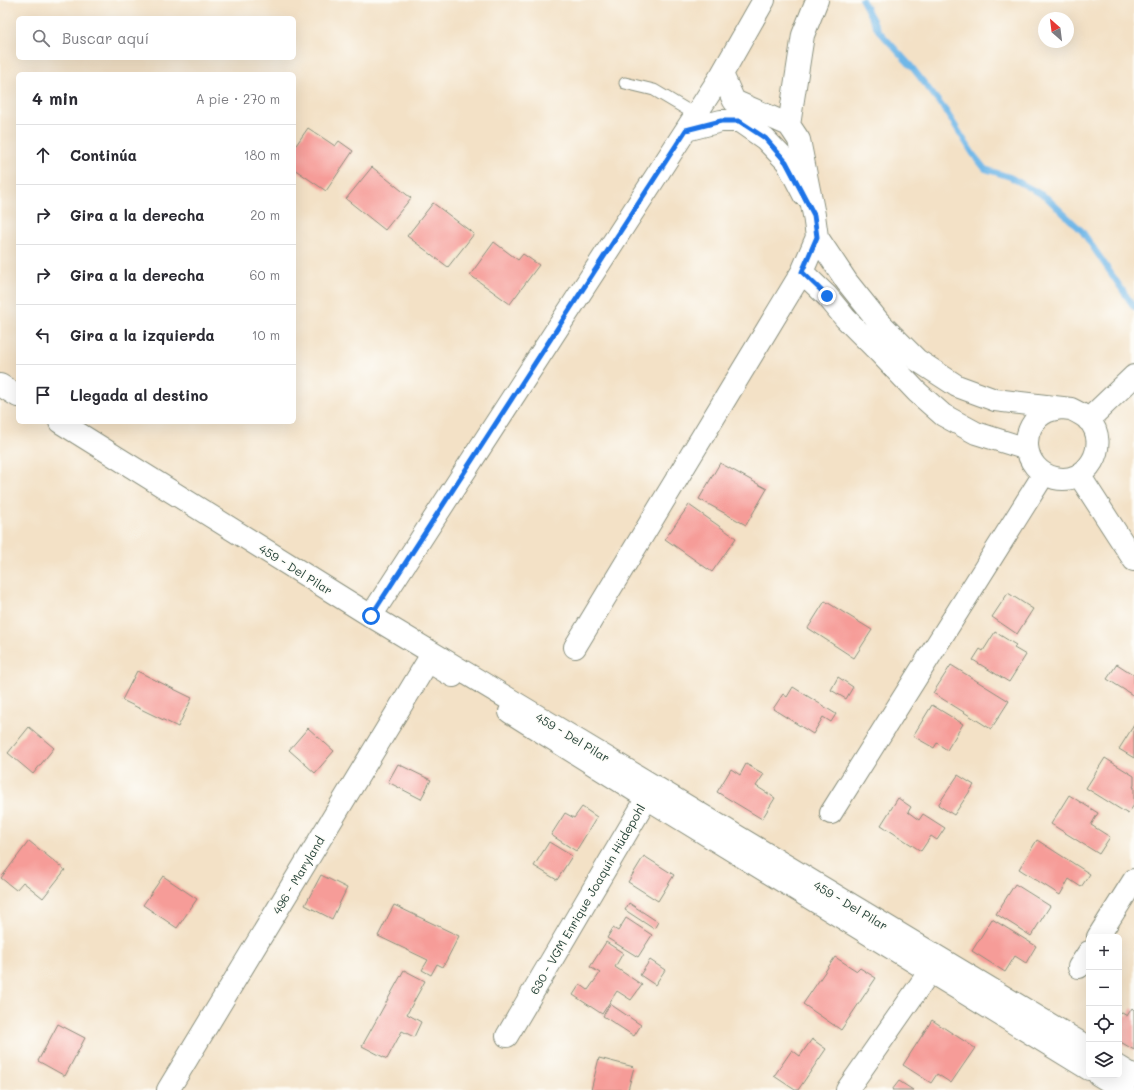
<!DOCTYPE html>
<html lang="es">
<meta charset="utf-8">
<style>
:root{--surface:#fff;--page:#f2f2f3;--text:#2b2b33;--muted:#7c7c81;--line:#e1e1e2}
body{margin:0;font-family:Mali,sans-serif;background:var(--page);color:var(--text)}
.controls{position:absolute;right:12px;bottom:12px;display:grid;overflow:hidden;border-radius:6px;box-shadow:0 4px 16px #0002}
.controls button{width:36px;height:36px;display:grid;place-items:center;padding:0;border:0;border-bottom:1px solid var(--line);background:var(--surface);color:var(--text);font:20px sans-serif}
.compass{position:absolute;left:1038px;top:12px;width:36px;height:36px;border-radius:50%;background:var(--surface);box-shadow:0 4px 16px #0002;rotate:332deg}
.stop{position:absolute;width:12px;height:12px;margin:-9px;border:3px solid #1a73e8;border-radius:50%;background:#fff}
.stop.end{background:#1a73e8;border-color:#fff;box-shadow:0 1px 4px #0008}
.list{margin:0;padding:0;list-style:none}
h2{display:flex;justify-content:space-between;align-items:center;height:52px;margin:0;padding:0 16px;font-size:17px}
h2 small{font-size:13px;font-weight:400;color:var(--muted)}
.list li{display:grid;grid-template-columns:26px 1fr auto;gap:12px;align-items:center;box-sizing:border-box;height:60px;padding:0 16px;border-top:1px solid var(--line)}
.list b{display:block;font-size:15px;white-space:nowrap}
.list em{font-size:13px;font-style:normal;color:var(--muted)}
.icon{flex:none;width:22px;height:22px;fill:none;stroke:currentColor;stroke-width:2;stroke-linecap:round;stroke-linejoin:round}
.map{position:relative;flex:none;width:1134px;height:1090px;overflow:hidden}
.search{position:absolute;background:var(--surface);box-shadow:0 4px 16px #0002;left:16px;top:16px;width:280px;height:44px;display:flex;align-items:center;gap:10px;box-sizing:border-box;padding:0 14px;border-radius:6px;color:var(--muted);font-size:15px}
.panel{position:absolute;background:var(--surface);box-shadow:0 4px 16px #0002;left:16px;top:72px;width:280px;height:352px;border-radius:6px}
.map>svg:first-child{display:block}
</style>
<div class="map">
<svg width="1134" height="1090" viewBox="0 0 1134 1090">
<rect width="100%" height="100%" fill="#fdfcf7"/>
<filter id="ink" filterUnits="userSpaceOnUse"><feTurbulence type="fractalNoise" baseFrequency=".025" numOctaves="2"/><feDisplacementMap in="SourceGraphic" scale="8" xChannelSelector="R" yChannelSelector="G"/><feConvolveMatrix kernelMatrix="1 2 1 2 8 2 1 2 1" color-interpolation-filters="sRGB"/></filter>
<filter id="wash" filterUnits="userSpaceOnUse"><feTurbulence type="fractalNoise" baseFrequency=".012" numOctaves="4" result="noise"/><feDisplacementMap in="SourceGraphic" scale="16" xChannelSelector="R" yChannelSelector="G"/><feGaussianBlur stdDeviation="0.9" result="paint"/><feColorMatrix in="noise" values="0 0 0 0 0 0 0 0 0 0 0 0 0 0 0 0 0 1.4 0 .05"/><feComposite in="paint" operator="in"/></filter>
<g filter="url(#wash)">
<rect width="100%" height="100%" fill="#f3e1c6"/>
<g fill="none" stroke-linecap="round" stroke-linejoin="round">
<path stroke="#70b7e8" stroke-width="6" d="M862,0L878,30L911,66L946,111L973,154L985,169L1010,177L1046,197L1082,231L1134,307"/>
</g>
<g id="blocks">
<path fill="#f69c98" d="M308,128L335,146L339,141L353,151L326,191L294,169V148Z
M372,167L411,198L385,230L346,199Z
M433,203L474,234L448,267L407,236Z
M494,242L518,260L523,254L539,265L510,304L470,275Z
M720,463L767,489L746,525L699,499Z
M689,505L736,538L712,572L665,539Z
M1008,593L1033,609L1017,634L992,617Z
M825,601L872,630L854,658L808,628Z
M995,632L1016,645L1014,648L1026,655L1009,682L973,660L980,649L983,651Z
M1117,664L1134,675V696L1107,679Z
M951,665L1009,701L991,729L933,693Z
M137,671L192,698L178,727L122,700Z
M838,677L853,687L846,699L831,690Z
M793,687L836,714L831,722L823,717L813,734L773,709L783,694L787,697Z
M932,705L963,724L947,750L937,743L934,748L913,736Z
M1134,725V758L1119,749Z
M29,727L54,748L33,774L8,753Z
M308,728L334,751L315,773L289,750Z
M1105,758L1134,776V785L1133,787H1134V805L1128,814L1086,788Z
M398,764L431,780L421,799L388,782Z
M746,764L764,774L756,786L775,798L762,819L717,792L731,769L740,775Z
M958,775L974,785L954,815L938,805Z
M1069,795L1098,813L1091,825L1110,837L1099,854L1051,824Z
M898,798L911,807L908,812L919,820L923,814L945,828L937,840L931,836L921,851L881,825Z
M582,807L597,817L576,851L551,835L565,813L574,818Z
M1037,840L1090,874L1081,887L1069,879L1060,895L1019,869Z
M29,841L65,870L43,898L23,882L16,890L1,878Z
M549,842L572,856L557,880L534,866Z
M644,856L674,875L658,901L628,882Z
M321,875L347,888L332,919L305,905Z
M163,876L197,899L177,928L143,905Z
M1015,884L1050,906L1031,936L996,914Z
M629,903L658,922L654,929L625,910Z
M394,905L459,936L443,967L437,964L431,975L422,970L428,960L378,936Z
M626,918L652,935L638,957L607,938L613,928L618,931Z
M992,919L1036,946L1026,963L1015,956L1005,972L972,951Z
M606,942L623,953L615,967L642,985L631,1000L617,991L602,1014L573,995L580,984L588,990L600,973L590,967Z
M835,957L857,971L860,968L876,978L841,1030L803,1004Z
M650,960L665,970L655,985L640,975Z
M404,970L425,981L407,1014L421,1022L414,1037L402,1031L387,1059L362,1046Z
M610,1004L641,1025L634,1036L603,1016Z
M1132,1008L1134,1010V1050L1119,1041V1011L1127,1016Z
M932,1020L975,1048L951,1083L937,1074L931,1083L903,1065Z
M58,1024L85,1038L65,1076L38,1061Z
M812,1039L826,1049L798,1090H795L774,1076L792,1050L800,1056Z
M599,1058L634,1067L628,1090H591Z
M899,1081L913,1090H892Z"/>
</g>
</g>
<g filter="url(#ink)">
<use href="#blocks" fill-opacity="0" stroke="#898f7d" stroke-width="1"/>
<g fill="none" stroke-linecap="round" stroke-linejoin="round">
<defs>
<path id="service" d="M625,83L654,90L696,115"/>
<path id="minor" d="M722,74L734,101L789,125L799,140L814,215L817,237
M789,125L803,35L817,0
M686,130L721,121H739L765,139L787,162L804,195
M1088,420L1134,376
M1027,449L976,433L943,415L917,392L879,352L845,318L827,296L802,272L817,237L847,282L879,322L917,360L957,386L995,400L1071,409C1077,412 1084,415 1089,420C1111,445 1087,486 1055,478C1021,470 1017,425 1048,411C1051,410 1056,409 1060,408
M1079,475L1134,560
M371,616L686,130L722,74L764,0
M575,647L802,272
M647,798L1089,1069
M831,813L1044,474
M1098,937L1134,880
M1079,967L1089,952
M507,1036L647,798L510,712
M1099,1075L1124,1090
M168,1090L428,661L453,676
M847,1090L930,971"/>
<path id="tertiary" d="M0,385L18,396
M60,422L371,616L1089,1048
M1119,1067L1134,1076"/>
</defs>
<use href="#service" stroke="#898f7d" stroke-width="13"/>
<use href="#minor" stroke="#898f7d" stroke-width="24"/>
<use href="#tertiary" stroke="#898f7d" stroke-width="24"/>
<use href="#service" stroke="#fff" stroke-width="11"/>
<use href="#minor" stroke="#fff" stroke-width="22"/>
<use href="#tertiary" stroke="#fff" stroke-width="22"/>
</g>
</g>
<g fill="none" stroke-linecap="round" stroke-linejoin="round" filter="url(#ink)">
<path stroke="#1a73e8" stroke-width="5" d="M371,616L686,130L721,121H739L765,138L786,162L814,215L817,237L802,272L827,296"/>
</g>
<g text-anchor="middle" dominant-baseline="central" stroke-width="3" stroke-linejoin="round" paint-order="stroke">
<g font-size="12" fill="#1f3d34" stroke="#fdfcf7">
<text transform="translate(296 569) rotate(32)">459 - Del Pilar</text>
<text transform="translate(573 737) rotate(31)">459 - Del Pilar</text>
<text transform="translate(298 875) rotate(-59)">496 - Maryland</text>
<text transform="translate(587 899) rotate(-60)">630 - VGM Enrique Joaquín Hüdepohl</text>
<text transform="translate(851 905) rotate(31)">459 - Del Pilar</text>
</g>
</g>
</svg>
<div class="controls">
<button>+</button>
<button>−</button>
<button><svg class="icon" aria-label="locate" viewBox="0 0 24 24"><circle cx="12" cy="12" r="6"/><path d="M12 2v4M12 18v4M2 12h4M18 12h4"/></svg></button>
<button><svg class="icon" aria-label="layers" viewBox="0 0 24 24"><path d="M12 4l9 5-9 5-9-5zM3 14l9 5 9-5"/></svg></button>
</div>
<svg class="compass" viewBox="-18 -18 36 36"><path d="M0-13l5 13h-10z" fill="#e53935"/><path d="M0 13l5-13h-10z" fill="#7c7c81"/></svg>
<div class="stop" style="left:371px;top:616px"></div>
<div class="stop end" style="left:827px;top:296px"></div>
<div class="search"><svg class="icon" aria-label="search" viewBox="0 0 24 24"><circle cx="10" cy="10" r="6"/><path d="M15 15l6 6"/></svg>Buscar aquí</div>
<section class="panel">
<h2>4 min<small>A pie · 270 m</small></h2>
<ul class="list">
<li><svg class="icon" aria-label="ahead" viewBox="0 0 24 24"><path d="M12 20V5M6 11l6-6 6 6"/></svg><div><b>Continúa</b></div><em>180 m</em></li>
<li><svg class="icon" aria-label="right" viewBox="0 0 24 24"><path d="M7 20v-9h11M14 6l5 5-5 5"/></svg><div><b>Gira a la derecha</b></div><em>20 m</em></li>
<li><svg class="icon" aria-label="right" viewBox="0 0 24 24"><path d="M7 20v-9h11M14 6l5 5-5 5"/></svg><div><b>Gira a la derecha</b></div><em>60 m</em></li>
<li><svg class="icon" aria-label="left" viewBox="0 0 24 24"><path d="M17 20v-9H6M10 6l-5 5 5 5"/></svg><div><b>Gira a la izquierda</b></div><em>10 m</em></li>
<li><svg class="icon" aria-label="arrive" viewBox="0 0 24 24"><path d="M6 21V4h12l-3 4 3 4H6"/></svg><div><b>Llegada al destino</b></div></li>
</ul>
</section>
</div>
